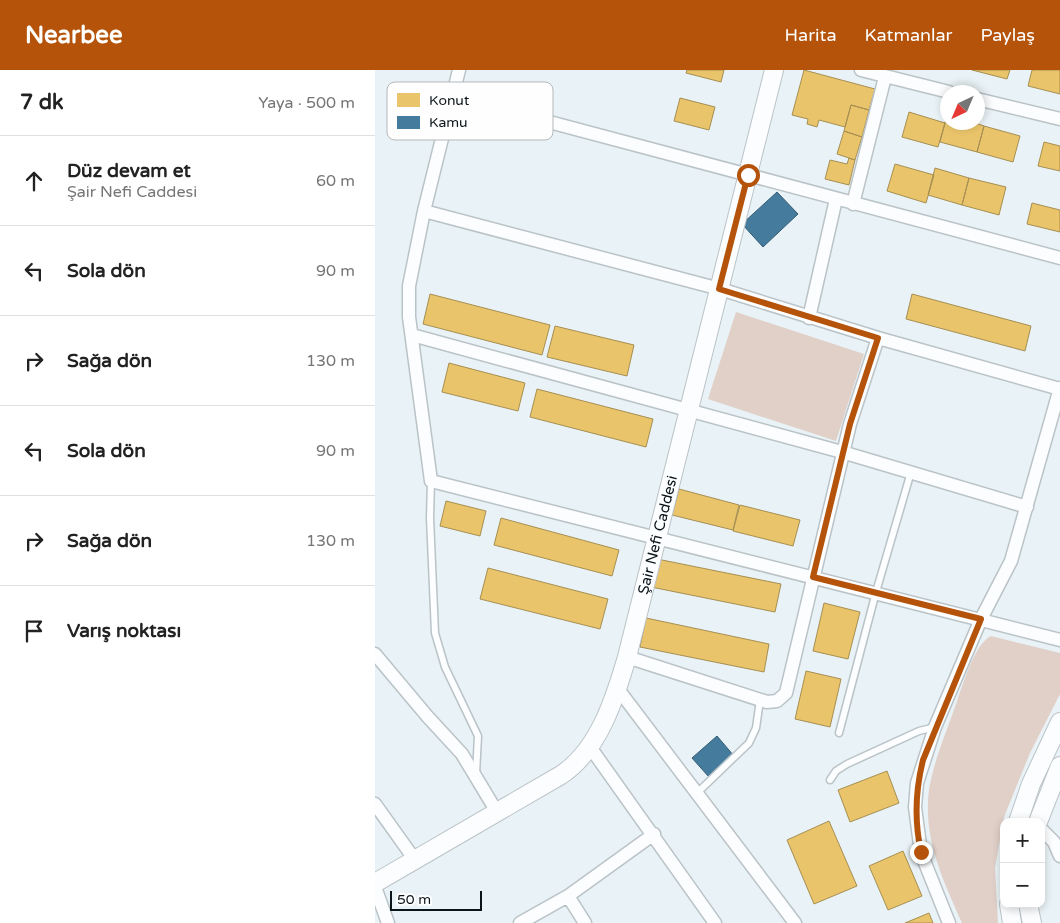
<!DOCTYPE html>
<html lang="tr">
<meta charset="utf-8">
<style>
:root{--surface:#fff;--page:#f6f6f6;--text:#222;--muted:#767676;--line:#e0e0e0;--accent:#b45309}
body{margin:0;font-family:"Varela Round",sans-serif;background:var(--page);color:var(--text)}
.controls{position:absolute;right:15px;bottom:15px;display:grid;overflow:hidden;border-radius:10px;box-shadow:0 2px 8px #0003}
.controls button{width:45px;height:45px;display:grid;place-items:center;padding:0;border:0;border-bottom:1px solid var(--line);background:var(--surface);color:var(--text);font:25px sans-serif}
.compass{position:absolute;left:565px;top:15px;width:45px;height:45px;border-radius:50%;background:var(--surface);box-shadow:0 2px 8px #0003;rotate:224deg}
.scale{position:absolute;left:15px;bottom:12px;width:92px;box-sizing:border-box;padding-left:5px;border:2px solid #0a1419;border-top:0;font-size:14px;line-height:18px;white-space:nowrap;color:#0a1419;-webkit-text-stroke:4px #fefefe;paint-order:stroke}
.stop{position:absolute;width:15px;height:15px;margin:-11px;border:4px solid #b45309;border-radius:50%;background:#fff}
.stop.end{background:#b45309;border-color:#fff;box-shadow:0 1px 5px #0008}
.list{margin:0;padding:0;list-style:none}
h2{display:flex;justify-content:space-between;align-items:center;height:65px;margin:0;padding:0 20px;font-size:21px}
h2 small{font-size:16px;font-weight:400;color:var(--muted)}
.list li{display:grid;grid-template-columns:32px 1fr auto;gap:15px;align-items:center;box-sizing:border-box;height:90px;padding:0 20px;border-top:1px solid var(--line)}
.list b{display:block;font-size:19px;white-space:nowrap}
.list p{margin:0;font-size:16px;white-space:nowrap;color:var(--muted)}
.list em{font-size:16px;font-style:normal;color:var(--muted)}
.icon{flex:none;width:28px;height:28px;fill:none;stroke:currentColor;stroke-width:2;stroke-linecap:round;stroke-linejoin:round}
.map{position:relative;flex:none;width:685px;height:853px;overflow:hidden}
header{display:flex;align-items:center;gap:30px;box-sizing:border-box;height:70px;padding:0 25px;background:var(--accent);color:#fff}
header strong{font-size:24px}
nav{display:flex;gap:28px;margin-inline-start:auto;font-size:18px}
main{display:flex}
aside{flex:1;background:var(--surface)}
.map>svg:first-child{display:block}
</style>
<header>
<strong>Nearbee</strong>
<nav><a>Harita</a><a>Katmanlar</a><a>Paylaş</a></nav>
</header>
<main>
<aside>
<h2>7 dk<small>Yaya · 500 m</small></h2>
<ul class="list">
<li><svg class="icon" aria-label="ahead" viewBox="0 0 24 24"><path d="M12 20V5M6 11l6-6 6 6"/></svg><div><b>Düz devam et</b><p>Şair Nefi Caddesi</p></div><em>60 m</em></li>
<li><svg class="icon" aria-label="left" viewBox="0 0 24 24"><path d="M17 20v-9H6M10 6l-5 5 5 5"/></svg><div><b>Sola dön</b></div><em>90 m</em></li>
<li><svg class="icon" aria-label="right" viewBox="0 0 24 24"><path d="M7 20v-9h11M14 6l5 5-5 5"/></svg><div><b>Sağa dön</b></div><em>130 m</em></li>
<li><svg class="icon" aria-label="left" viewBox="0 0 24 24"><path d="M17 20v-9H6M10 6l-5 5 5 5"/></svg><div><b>Sola dön</b></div><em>90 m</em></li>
<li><svg class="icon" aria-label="right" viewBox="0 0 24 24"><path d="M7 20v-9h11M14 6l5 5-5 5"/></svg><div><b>Sağa dön</b></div><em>130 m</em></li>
<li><svg class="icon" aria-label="arrive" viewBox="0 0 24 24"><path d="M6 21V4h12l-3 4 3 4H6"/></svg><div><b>Varış noktası</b></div></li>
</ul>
</aside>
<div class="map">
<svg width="685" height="853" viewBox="0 0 685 853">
<rect width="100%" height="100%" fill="#e9f2f6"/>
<path fill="#e0d0c8" d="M361,242L489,284L461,371L333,329Z
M616,566L685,583V624L655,683L629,747L620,798L623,853H587C570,814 551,776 553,732C554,699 574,657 584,625C590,609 600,574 616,566Z"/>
<path fill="#e9c46a" stroke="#a68f52" d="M312,0H349L346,12L311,3Z
M429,0L500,19L494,40L476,35L470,57L444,50L442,57L432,54L433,49L417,45Z
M597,0H635L632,9Z
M657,0H685V24L653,16Z
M305,28L340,37L334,60L299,51Z
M476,35L494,40L487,67L469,61Z
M534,42L570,53L563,77L527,67Z
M572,45V52H598L609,56L602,82L565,72Z
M609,56L645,66L638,92L602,82Z
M469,61L487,67L480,90L462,84Z
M669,72L685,76V101L663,96Z
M474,88L480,90L474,115L450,109L455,90L472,94Z
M520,94L559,105L551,133L512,121Z
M560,98L594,108L587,135L553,125Z
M594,108L631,117L624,145L587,135Z
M657,133L685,140V162L652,154Z
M55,224L175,255L167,285L48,254Z
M537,224L656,256L650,281L531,249Z
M180,256L259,275L252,306L172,287Z
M74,293L150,313L143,341L67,322Z
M162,319L278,349L271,377L155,347Z
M304,419L364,435L358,460L297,445Z
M71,431L111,441L105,466L65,456Z
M365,435L425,450L418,476L358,461Z
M126,448L244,480L237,506L119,475Z
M282,489L406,514L400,542L276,517Z
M113,498L233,529L225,559L105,529Z
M449,533L485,542L473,589L438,581Z
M271,548L394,574L389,602L265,577Z
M431,601L466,609L455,657L420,649Z
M512,701L524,733L475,752L463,720Z
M454,751L482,816L439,834L412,770Z
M528,781L547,826L513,840L494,796Z
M554,843L558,853H530Z"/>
<path fill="#457b9d" stroke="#335c75" d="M402,122L423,144L388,177L367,154Z
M342,666L359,686L334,707L317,688Z"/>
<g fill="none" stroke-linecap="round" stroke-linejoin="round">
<defs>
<path id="lane" d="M56,411L55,448L60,563L70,597L103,666L101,704
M464,663L501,522L536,402
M455,710L461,701L472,694L544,661L560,657
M321,724L374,673L381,658L385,630"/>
<path id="street" d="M84,0L49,141L34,216V247L56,411L685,570
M486,0L574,22
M77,26L685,188
M602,29L685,49
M478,134L510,7
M49,141L345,219L503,268L685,319
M434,248L461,129
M37,265L467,382L652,437
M0,584L52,646L87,684L122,742
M252,587L392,632L402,631L411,623L475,354L503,268
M243,619L420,853
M215,677L340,853
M0,734L40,790
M666,759L679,772L685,786
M0,817L13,853
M193,826L279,764
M145,853L193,826L210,853
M574,853L546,783L540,737L542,713L560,657L606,549L636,491L685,318"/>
<g id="secondary">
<path d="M643,752L656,714L685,652"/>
<path d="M663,752L685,696"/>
<path id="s1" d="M0,813L186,705C224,680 240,628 252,587L399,0"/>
<path d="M634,834L637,853"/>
<path d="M653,834L657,853"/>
</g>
</defs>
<use href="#lane" stroke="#bac3c7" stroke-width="9"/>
<use href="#street" stroke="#bac3c7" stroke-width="15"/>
<use href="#secondary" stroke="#bac3c7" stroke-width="20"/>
<use href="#lane" stroke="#fcfdfe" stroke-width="6"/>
<use href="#street" stroke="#fcfdfe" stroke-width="12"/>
<use href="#secondary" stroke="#fcfdfe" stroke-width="18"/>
</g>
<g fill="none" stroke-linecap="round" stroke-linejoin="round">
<path stroke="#b45309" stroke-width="6" d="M373,105L344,219L503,268L475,354L438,507L606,549L548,690C540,722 539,750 546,782"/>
</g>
<g text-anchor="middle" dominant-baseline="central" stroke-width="5" stroke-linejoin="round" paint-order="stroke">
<g font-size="15" fill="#0a1419" stroke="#fefefe">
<text stroke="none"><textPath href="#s1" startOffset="479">Şair Nefi Caddesi</textPath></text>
</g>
</g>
<rect x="12" y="12" width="166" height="58" rx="8" fill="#fefefe" stroke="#b5b8b9" stroke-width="1"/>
<rect x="22" y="23" width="23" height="14" fill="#e9c46a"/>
<rect x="22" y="46" width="23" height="13" fill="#457b9d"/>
<g font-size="14" fill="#0a1419">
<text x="54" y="35">Konut</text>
<text x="54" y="57">Kamu</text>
</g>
</svg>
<div class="controls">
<button>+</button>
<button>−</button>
</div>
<svg class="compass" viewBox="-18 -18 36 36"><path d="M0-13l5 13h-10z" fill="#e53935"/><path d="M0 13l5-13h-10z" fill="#767676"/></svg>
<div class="scale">50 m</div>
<div class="stop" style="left:373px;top:105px"></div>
<div class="stop end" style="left:546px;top:782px"></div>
</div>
</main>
